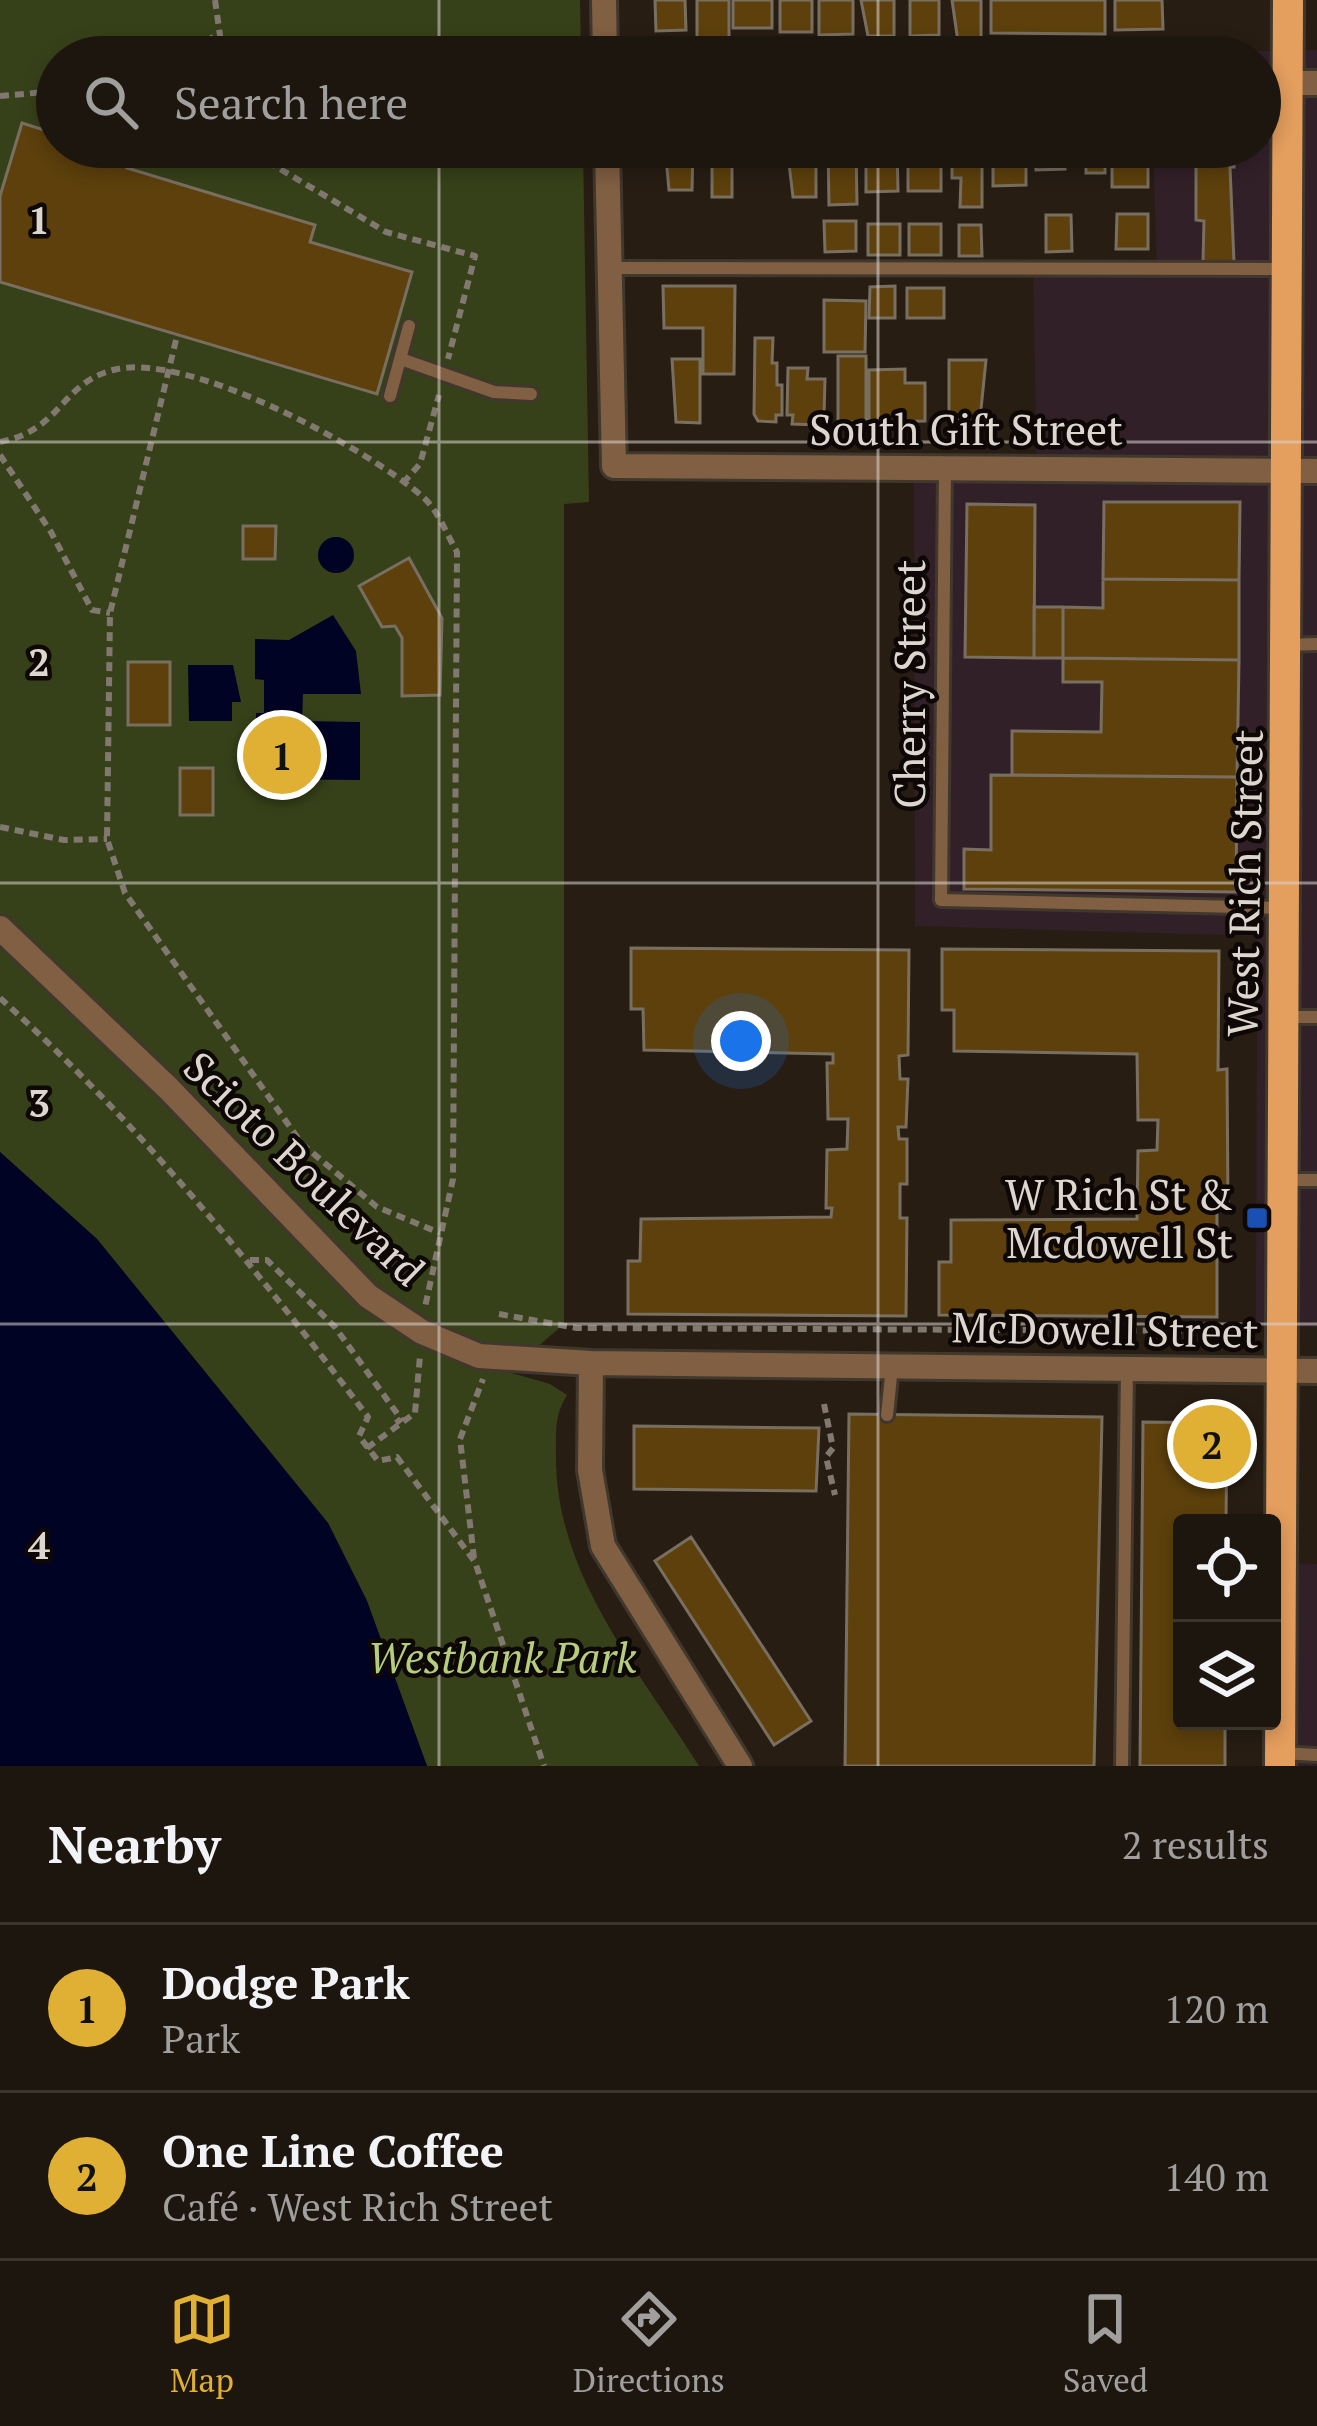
<!DOCTYPE html>
<meta charset="utf-8">
<style>
:root{--surface:#1d160e;--page:#2a231c;--text:#f1f3f6;--muted:#a09f9e;--line:#3b352e;--accent:#dfb034}
body{margin:0;font-family:"PT Serif",serif;background:var(--page);color:var(--text)}
.controls{position:absolute;right:36px;bottom:36px;display:grid;overflow:hidden;border-radius:12px;box-shadow:0 6px 18px #0003}
.controls button{width:108px;height:108px;display:grid;place-items:center;padding:0;border:0;border-bottom:3px solid var(--line);background:var(--surface);color:var(--text);font:60px sans-serif}
.you{position:absolute;left:741px;top:1041px;width:42px;height:42px;margin:-30px;border:9px solid #fff;border-radius:50%;background:#1a73e8;box-shadow:0 0 0 18px #1a73e833}
.badge{display:grid;place-items:center;width:78px;height:78px;border-radius:50%;background:var(--accent);color:#111;font-size:39px;font-weight:700}
.pin{position:absolute;translate:-50% -50%;border:6px solid #fff;box-shadow:0 3px 12px #0006}
.list{margin:0;padding:0;list-style:none}
h2{display:flex;justify-content:space-between;align-items:center;height:156px;margin:0;padding:0 48px;font-size:51px}
h2 small{font-size:39px;font-weight:400;color:var(--muted)}
.list li{display:grid;grid-template-columns:78px 1fr auto;gap:36px;align-items:center;box-sizing:border-box;height:168px;padding:0 48px;border-top:3px solid var(--line)}
.list b{display:block;font-size:45px;white-space:nowrap}
.list p{margin:0;font-size:39px;white-space:nowrap;color:var(--muted)}
.list em{font-size:39px;font-style:normal;color:var(--muted)}
.icon{flex:none;width:66px;height:66px;fill:none;stroke:currentColor;stroke-width:2;stroke-linecap:round;stroke-linejoin:round}
.map{position:relative;flex:none;width:1317px;height:1766px;overflow:hidden}
.search{position:absolute;background:var(--surface);box-shadow:0 6px 18px #0003;left:36px;right:36px;top:36px;height:132px;display:flex;align-items:center;gap:30px;box-sizing:border-box;padding:0 42px;border-radius:66px;color:var(--muted);font-size:45px}
.sheet{height:492px;background:var(--surface)}
nav{display:flex;justify-content:space-around;align-items:center;box-sizing:border-box;height:168px;border-top:3px solid var(--line);background:var(--surface);font-size:33px;color:var(--muted)}
nav a{display:grid;justify-items:center;gap:6px}
nav .on{color:var(--accent)}
.map>svg:first-child{display:block}
</style>
<div class="map">
<svg width="1317" height="1766" viewBox="0 0 1317 1766">
<rect width="100%" height="100%" fill="#271d13"/>
<path fill="#322029" d="M1317,50V1327L1256,1326L1257,936L915,926L914,468L1037,467L1033,273L1157,270L1153,147H1260V57L1150,53Z
M1283,1563L1317,1564V1766H1280Z"/>
<path fill="#374119" d="M0,0H580L581,57H57V147H583L589,502L564,504V1324L508,1372L550,1384L567,1395C554,1416 556,1433 556,1458C556,1575 639,1670 699,1766H427L367,1601L328,1523L97,1239L0,1152Z"/>
<path fill="#000323" d="M318 555a18 18 0 1 1 36 0a18 18 0 1 1-36 0Z
M333,615L356,651L361,694H303L302,721L360,722V780L256,779V713H264V680L255,679V639L289,640Z
M188,665H233L241,702H232V721H189Z
M0,1152L97,1239L328,1523L367,1601L427,1766H0Z"/>
<path fill="#5d400c" stroke="#796f61" stroke-width="3" d="M655,0H685L686,30L656,31Z
M697,0H729V38H697Z
M733,0H772V28H733Z
M780,0H812V32H780Z
M819,0H853V34L819,35Z
M861,0H894V36H868Z
M910,0H939V35L910,36Z
M952,0H981V42H958Z
M991,0H1105V34L991,33Z
M1115,0H1162L1163,29L1115,30Z
M22,123L57,134V147H100L130,156L127,168L315,225L310,242L412,272L377,394L0,282V196Z
M665,147H693L692,190H669Z
M712,147H732V197H712Z
M787,147H816V197H793Z
M828,147H856L857,204L829,205Z
M866,147H897L898,191L866,192Z
M908,147H941V191H908Z
M952,147H982V207H960L961,178H952Z
M993,147H1026V185L993,186Z
M1035,147H1064L1065,169L1036,170Z
M1072,147H1105V173H1086V166H1072Z
M1112,147H1139V163H1148V187H1112Z
M1196,147H1234V167H1230L1234,262H1203L1204,221L1196,220Z
M1117,214H1148V249H1116Z
M1046,215H1071L1072,251L1046,252Z
M824,221H856V251L825,252Z
M868,224H900V255H868Z
M909,224H941V255H909Z
M959,225H981L982,256H959Z
M663,286H735L734,374H703V328H664Z
M895,286V318H869L870,287Z
M907,288H944V318H907Z
M824,300L866,301L865,352H824Z
M755,338H773L772,363H777V385H782V415H776V422L758,421L754,414Z
M838,356H866V422H838Z
M672,359H700V423L676,422Z
M949,360H986L980,419H949Z
M788,368H808L807,379H825L824,415H819L818,425L792,424L793,415H787Z
M905,369V383H925V421L869,422V370Z
M1104,502H1240L1239,580L1103,579Z
M967,504L1035,505L1034,658L965,657Z
M243,526H276L275,559H243Z
M409,558L442,618L440,695L402,696V638L395,626L382,627L359,586Z
M1103,579L1239,580V660L1063,658V607L1103,608Z
M1034,607H1063V658H1034Z
M1063,658L1239,660L1237,777L1012,775V731L1101,732L1102,682H1063Z
M128,662H170V725H128Z
M180,768H213V815H180Z
M991,775L1237,777L1236,892L964,889V849L991,850Z
M631,948L909,950L908,1055L899,1056L900,1079H908L906,1127H898L899,1139H907V1184H900V1218H907L906,1316L628,1314V1261H640L641,1219L831,1217L832,1208H826L827,1150L847,1149L848,1119H828L827,1063H833V1054L644,1050L643,1009H631Z
M942,949L1219,951L1218,1070L1227,1069L1228,1206L1217,1205V1317L939,1315V1262H951V1220L1137,1219L1138,1151L1157,1150L1158,1120H1138L1137,1054L954,1051V1010H942Z
M849,1414L1102,1417L1094,1766H845Z
M1143,1422L1227,1423L1226,1523H1182V1721H1225V1766H1140Z
M634,1426L819,1428L816,1491L634,1489Z
M691,1537L811,1721L774,1745L655,1561Z"/>
<g fill="none" stroke-linecap="round" stroke-linejoin="round">
<defs>
<path id="service" d="M610,268L1286,269
M401,359L494,392L531,394
M390,396L409,326
M945,469L941,900L1282,908
M1288,645L1317,644
M1286,1017H1317
M1284,1180H1317
M887,1415L892,1367
M1282,1753L1317,1755
M1122,1766L1127,1369"/>
<path id="minor" d="M1260,83H1317
M0,928L169,1089L368,1296L422,1332L479,1356L591,1363L1317,1371
M591,1363L590,1470L603,1546L740,1766"/>
<path id="tertiary" d="M604,0L605,57
M607,147L614,466L1317,471"/>
<path id="primary" d="M1280,1766L1288,0"/>
</defs>
<use href="#service" stroke="#40372d" stroke-width="18"/>
<use href="#minor" stroke="#40372d" stroke-width="30"/>
<use href="#tertiary" stroke="#40372d" stroke-width="30"/>
<use href="#primary" stroke="#40372d" stroke-width="36"/>
<path stroke="#817970" stroke-width="6" stroke-dasharray="9 6" stroke-linecap="butt" d="M215,0L223,57
M180,57L218,34
M0,96L57,91
M261,147L275,166L386,232L475,256L448,359
M176,340L110,613L107,839L125,893L302,1144L377,1207L440,1233
M0,442C62,430 60,384 113,370C186,350 367,448 423,497C438,510 447,535 457,552L453,1179L425,1307
M0,455L51,532L92,610L110,613
M403,483L420,464L439,395
M0,827L64,840L107,839
M0,998C139,1123 256,1268 368,1417L359,1436L378,1461L397,1457L475,1562L544,1766
M250,1260H267L335,1327L401,1419L396,1423
M499,1314L577,1328L1239,1331
M824,1404L833,1448L826,1457L835,1495
M367,1448L415,1413L420,1356
M474,1558L460,1439L483,1379"/>
<use href="#service" stroke="#805f42" stroke-width="12"/>
<use href="#minor" stroke="#805f42" stroke-width="24"/>
<use href="#tertiary" stroke="#805f42" stroke-width="24"/>
<use href="#primary" stroke="#e49e5e" stroke-width="30"/>
</g>
<path fill="none" stroke="#ddd6cf" stroke-width="3" stroke-opacity="0.55" d="M439,0V57M878,0V57M439,147V1766M878,147V1766M0,442H1317M0,883H1317M0,1324H1317"/>
<rect fill="#1a4fb4" stroke="#0d0805" stroke-width="4.5" x="1245" y="1206" width="24" height="24" rx="6"/>
<g text-anchor="middle" dominant-baseline="central" stroke-width="9" stroke-linejoin="round" paint-order="stroke">
<g font-size="42" fill="#ddd6cf" stroke="#0d0805">
<text x="966" y="429">South Gift Street</text>
<text transform="translate(909 684) rotate(-90)">Cherry Street</text>
<text transform="translate(1244 883) rotate(-89)">West Rich Street</text>
<text transform="translate(305 1168) rotate(44)">Scioto Boulevard</text>
<text transform="translate(1105 1329) rotate(1)">McDowell Street</text>
</g>
<g font-size="42" fill="#ddd6cf" stroke="#0d0805" text-anchor="end">
<text x="1233" y="1194">W Rich St &amp;<tspan x="1233" dy="48">Mcdowell St</tspan></text>
</g>
<g font-size="42" font-style="italic" fill="#b7cd7e" stroke="#0d0805">
<text x="502" y="1657">Westbank Park</text>
</g>
</g>
<g font-size="39" text-anchor="middle" font-weight="bold" fill="#ddd6cf" stroke="#0d0805" stroke-width="9" stroke-linejoin="round" paint-order="stroke">
<text x="39" y="234">1</text>
<text x="39" y="676">2</text>
<text x="39" y="1117">3</text>
<text x="39" y="1559">4</text>
</g>
</svg>
<div class="controls">
<button><svg class="icon" aria-label="locate" viewBox="0 0 24 24"><circle cx="12" cy="12" r="6"/><path d="M12 2v4M12 18v4M2 12h4M18 12h4"/></svg></button>
<button><svg class="icon" aria-label="layers" viewBox="0 0 24 24"><path d="M12 4l9 5-9 5-9-5zM3 14l9 5 9-5"/></svg></button>
</div>
<div class="you"></div>
<div class="pin badge" style="left:282px;top:755px">1</div>
<div class="pin badge" style="left:1212px;top:1444px">2</div>
<div class="search"><svg class="icon" aria-label="search" viewBox="0 0 24 24"><circle cx="10" cy="10" r="6"/><path d="M15 15l6 6"/></svg>Search here</div>
</div>
<section class="sheet">
<h2>Nearby<small>2 results</small></h2>
<ul class="list">
<li><span class="badge">1</span><div><b>Dodge Park</b><p>Park</p></div><em>120 m</em></li>
<li><span class="badge">2</span><div><b>One Line Coffee</b><p>Café · West Rich Street</p></div><em>140 m</em></li>
</ul>
</section>
<nav>
<a class="on"><svg class="icon" aria-label="map" viewBox="0 0 24 24"><path d="M3 6l6-2 6 2 6-2v14l-6 2-6-2-6 2zM9 4v14M15 6v14"/></svg>Map</a>
<a><svg class="icon" aria-label="directions" viewBox="0 0 24 24"><path d="M12 3l9 9-9 9-9-9zM9 14v-3h6M13 9l2 2-2 2"/></svg>Directions</a>
<a><svg class="icon" aria-label="saved" viewBox="0 0 24 24"><path d="M7 4h10v16l-5-4-5 4z"/></svg>Saved</a>
</nav>
